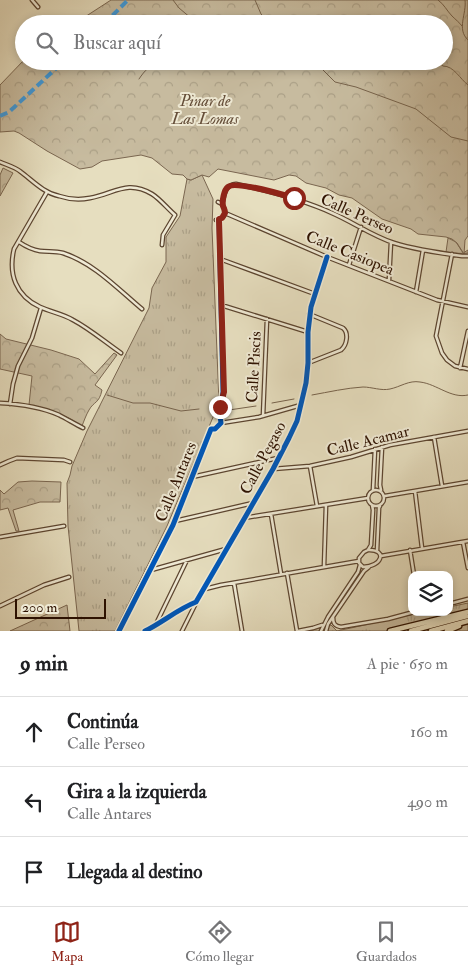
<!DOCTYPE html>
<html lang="es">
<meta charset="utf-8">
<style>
:root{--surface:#fff;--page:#f6f6f6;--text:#202124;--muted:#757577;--line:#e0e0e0;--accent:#8f2418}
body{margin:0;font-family:"IM FELL Double Pica",serif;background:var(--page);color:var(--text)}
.controls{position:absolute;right:15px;bottom:15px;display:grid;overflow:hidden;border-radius:10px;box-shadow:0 2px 8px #0003}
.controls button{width:45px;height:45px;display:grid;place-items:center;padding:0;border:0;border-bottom:1px solid var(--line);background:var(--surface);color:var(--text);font:25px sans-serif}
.scale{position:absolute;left:15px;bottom:12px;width:91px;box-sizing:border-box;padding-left:5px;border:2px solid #2e1201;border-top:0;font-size:14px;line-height:18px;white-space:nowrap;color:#2e1201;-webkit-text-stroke:4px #efead5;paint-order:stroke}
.stop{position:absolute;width:15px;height:15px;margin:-11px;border:4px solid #8f2418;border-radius:50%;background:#fff}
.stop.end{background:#8f2418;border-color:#fff;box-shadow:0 1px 5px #0008}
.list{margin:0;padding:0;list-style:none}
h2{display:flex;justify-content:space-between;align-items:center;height:65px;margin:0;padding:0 20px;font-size:21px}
h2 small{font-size:16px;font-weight:400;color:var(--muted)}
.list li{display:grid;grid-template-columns:32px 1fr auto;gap:15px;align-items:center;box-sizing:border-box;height:70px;padding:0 20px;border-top:1px solid var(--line)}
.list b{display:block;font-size:19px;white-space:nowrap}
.list p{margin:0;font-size:16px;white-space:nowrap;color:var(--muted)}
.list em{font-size:16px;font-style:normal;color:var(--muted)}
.icon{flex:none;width:28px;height:28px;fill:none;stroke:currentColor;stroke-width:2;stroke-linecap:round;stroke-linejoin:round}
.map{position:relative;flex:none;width:468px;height:631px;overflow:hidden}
.search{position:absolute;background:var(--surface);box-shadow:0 2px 8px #0003;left:15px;right:15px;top:15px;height:55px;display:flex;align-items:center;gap:12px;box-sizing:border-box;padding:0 18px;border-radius:28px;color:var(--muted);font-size:19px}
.sheet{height:275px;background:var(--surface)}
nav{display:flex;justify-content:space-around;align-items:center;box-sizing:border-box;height:70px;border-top:1px solid var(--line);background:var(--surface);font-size:14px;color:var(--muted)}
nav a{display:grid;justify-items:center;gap:2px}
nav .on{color:var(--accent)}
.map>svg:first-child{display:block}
</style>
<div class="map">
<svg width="468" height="631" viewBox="0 0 468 631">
<defs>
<pattern id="grass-tufts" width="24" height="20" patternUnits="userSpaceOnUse" patternTransform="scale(1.25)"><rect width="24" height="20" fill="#c7bb9f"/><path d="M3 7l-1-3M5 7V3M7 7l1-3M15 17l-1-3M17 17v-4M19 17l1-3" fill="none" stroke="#aba087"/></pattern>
<pattern id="forest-crowns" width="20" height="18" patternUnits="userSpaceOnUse" patternTransform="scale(1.25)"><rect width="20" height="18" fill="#c7bb9f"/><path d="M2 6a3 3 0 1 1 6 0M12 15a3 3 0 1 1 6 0" fill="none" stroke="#aba087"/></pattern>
</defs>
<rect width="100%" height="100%" fill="#e6debf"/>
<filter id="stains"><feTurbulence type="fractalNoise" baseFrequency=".004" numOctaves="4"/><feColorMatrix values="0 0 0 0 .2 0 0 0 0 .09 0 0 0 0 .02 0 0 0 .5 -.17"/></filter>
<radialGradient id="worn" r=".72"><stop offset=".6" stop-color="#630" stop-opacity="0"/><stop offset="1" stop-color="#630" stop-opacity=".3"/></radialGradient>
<path fill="url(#grass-tufts)" stroke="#7a6650" d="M202,175L213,199L212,228L219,403L167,526L115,631H79L68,526L67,483L70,475L72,466L87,431L149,308L152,288L166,262V237L180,216L187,179L191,180Z
M448,238L456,242L463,253L468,250V253C461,254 454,253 446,252Z
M468,603V631H309L331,625L337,631L424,612H449V607Z"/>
<path fill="url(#forest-crowns)" stroke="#7a6650" d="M111,0H468V236L465,240L464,254L457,243L452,239L446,237L418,234L411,229L382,219L352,198L339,195L326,188L306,183L296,176L289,175L274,180L218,169L209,177L202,175L191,180L187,179L183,175L172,174L152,158L141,155L102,161L92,167L80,169L47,151L19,133L14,131L0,132V85L24,60V61H444V24H74Z
M3,168L13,173L0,196V175Z
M0,334L6,339L51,350L79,359L95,374L114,353L117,355L95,385L102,390C99,404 94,401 89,410C86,415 84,421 82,426C65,415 49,408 29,405L32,376L0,369Z
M32,481L61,482L60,502H40L13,510L19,531H16L8,508L0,510V490L4,494L18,482Z
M67,605L70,631H10Z"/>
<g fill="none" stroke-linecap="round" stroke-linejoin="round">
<path stroke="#77634c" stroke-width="1" d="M173,0L179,8L198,24
M255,0L261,14L264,17L266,24
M438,0C444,4 447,11 452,16C456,20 459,22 462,26
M465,0C467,14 456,29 468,40
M384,23L385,24
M302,61L322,69L335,82L356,87L416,109L451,137L468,141
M437,61L443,66C454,66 460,79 468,85
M139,79C145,70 150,65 161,61
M107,395L133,403H150L181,411L199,409
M312,395C329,392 346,388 363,387C372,387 381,391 390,389C400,387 409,380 420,382C437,384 451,399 468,395
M272,403L294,399
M229,410L256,406"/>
<defs>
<path id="minor" d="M32,0L38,7
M0,162C7,165 15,167 21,172C33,181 44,193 59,196C68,199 80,200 90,198C114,194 127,179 152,194C160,199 167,208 175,215L163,235L162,245
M47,192L14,249C8,274 16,296 40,307C51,312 63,314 73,320C90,329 105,342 121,353
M222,204C225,195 224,185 236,184C269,191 301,199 332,213C353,222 372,236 394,243C416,250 439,253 462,256H468
M225,213L327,257L437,300L468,307
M216,220C226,218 227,212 222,204L218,202
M19,242C25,246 33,250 40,251C48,252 55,251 63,253C94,263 118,289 142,309
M452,254L436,336L442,353L447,360L455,366L468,369
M220,259L315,294
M349,265L361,227
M389,280L391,242
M416,292L423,250
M221,305L308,332
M308,363L341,350C347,345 349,333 343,328L309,314
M460,368L468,331
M0,403C19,404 41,407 59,415C67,419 75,424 83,428
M10,404L13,384L18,366L32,338L41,308
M263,416L267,319
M221,423L259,417L301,405
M434,437L442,486
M0,465L9,461L17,458L64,460L70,462
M310,466L317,506
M273,469L310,466L351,457L390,445L468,431
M192,477L278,458
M368 498a8 8 0 1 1 16 0a8 8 0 1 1-16 0Z
M373,490L375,449
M381,490L380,485L382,447
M415,491L422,548
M385,496L468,482
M271,514L281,574
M244,518L368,498
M175,521L253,503
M0,537L64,526
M463,542L468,568
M368,550C388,549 382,567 363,567L359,563V558L364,552Z
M368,550L371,545L373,510L372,505
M410,550L414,575
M377,551L379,508L380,506
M381,556L468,541
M324,567L326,505
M151,570L226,549
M287,573L297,631
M234,583L242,631
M205,589L221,585L359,561
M449,604L468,599
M0,606L44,585L69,577
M333,617C333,624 335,626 341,627L388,619L414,612
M156,624L187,560
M119,631L173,525L211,429H215L221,423L220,416L217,413L221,407L223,392L219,219
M145,631C163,622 178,609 196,602L273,469L289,438L297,421L306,383L308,363V332L311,307L327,257
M182,631L196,603
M298,631L313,628L322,625
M321,631L328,617L358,572L360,565
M326,631L328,624L364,571L369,567"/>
<path id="trunk" d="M390,631L468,612
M411,631L467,616
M431,631L468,621
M447,631L459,626"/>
</defs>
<use href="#minor" stroke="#5c4530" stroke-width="5"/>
<use href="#trunk" stroke="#2e1201" stroke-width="7"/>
<use href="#minor" stroke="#efead5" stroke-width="2.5"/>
<use href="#trunk" stroke="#e6debf" stroke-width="4.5"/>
<path stroke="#3d9add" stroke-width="4" stroke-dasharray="8 4" stroke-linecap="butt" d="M104,24L128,0
M0,116L9,112L64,61"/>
<defs>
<path id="cycleway" d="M119,631L173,525L211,429H215L221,423L220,416L217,413L221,407L223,392L219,219
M145,631C163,622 178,609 196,602L273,469L289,438L297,421L306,383L308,363V332L311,307L327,257"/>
</defs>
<use href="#cycleway" stroke="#efead5" stroke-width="8"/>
<use href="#cycleway" stroke="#0057b8" stroke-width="5"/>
</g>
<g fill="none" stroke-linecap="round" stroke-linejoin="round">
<path stroke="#8f2418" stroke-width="6" d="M220,407L224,392L219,219L222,218L225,213C225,211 224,208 223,206C222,201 224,190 228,187C234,180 284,195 294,198"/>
</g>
<g text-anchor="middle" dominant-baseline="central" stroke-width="4" stroke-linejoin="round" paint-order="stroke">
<g font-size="16" font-style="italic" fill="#644d38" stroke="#efead5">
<text x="205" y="101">Pinar de<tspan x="205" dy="18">Las Lomas</tspan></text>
</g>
<g font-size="16" fill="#2e1201" stroke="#efead5">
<text transform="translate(357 214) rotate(24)">Calle Perseo</text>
<text transform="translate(350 253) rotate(22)">Calle Casiopea</text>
<text transform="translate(254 367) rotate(-87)">Calle Piscis</text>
<text transform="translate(368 441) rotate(-14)">Calle Acamar</text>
<text transform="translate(263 458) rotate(-62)">Calle Pegaso</text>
<text transform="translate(176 482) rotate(-68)">Calle Antares</text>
</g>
</g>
<rect width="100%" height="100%" filter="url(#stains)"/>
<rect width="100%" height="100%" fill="url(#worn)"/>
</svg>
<div class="controls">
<button><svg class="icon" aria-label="layers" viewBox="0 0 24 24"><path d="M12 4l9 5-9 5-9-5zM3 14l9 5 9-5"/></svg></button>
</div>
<div class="scale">200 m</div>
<div class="stop" style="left:294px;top:198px"></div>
<div class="stop end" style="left:220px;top:407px"></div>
<div class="search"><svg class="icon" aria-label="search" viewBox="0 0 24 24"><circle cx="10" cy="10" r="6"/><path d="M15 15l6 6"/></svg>Buscar aquí</div>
</div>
<section class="sheet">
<h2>9 min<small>A pie · 650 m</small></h2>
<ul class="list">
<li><svg class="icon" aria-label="ahead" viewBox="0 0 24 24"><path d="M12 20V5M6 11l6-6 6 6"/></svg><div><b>Continúa</b><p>Calle Perseo</p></div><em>160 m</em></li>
<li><svg class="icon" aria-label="left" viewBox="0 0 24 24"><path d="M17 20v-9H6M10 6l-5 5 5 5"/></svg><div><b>Gira a la izquierda</b><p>Calle Antares</p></div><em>490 m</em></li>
<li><svg class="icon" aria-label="arrive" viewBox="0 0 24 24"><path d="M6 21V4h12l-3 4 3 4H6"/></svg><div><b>Llegada al destino</b></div></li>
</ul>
</section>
<nav>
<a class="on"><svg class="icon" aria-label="map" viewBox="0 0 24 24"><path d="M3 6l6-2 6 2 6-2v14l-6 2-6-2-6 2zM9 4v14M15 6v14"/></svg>Mapa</a>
<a><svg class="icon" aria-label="directions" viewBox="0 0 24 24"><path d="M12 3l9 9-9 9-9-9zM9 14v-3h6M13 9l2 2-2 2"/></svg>Cómo llegar</a>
<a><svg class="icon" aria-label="saved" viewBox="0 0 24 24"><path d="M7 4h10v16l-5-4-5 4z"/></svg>Guardados</a>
</nav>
